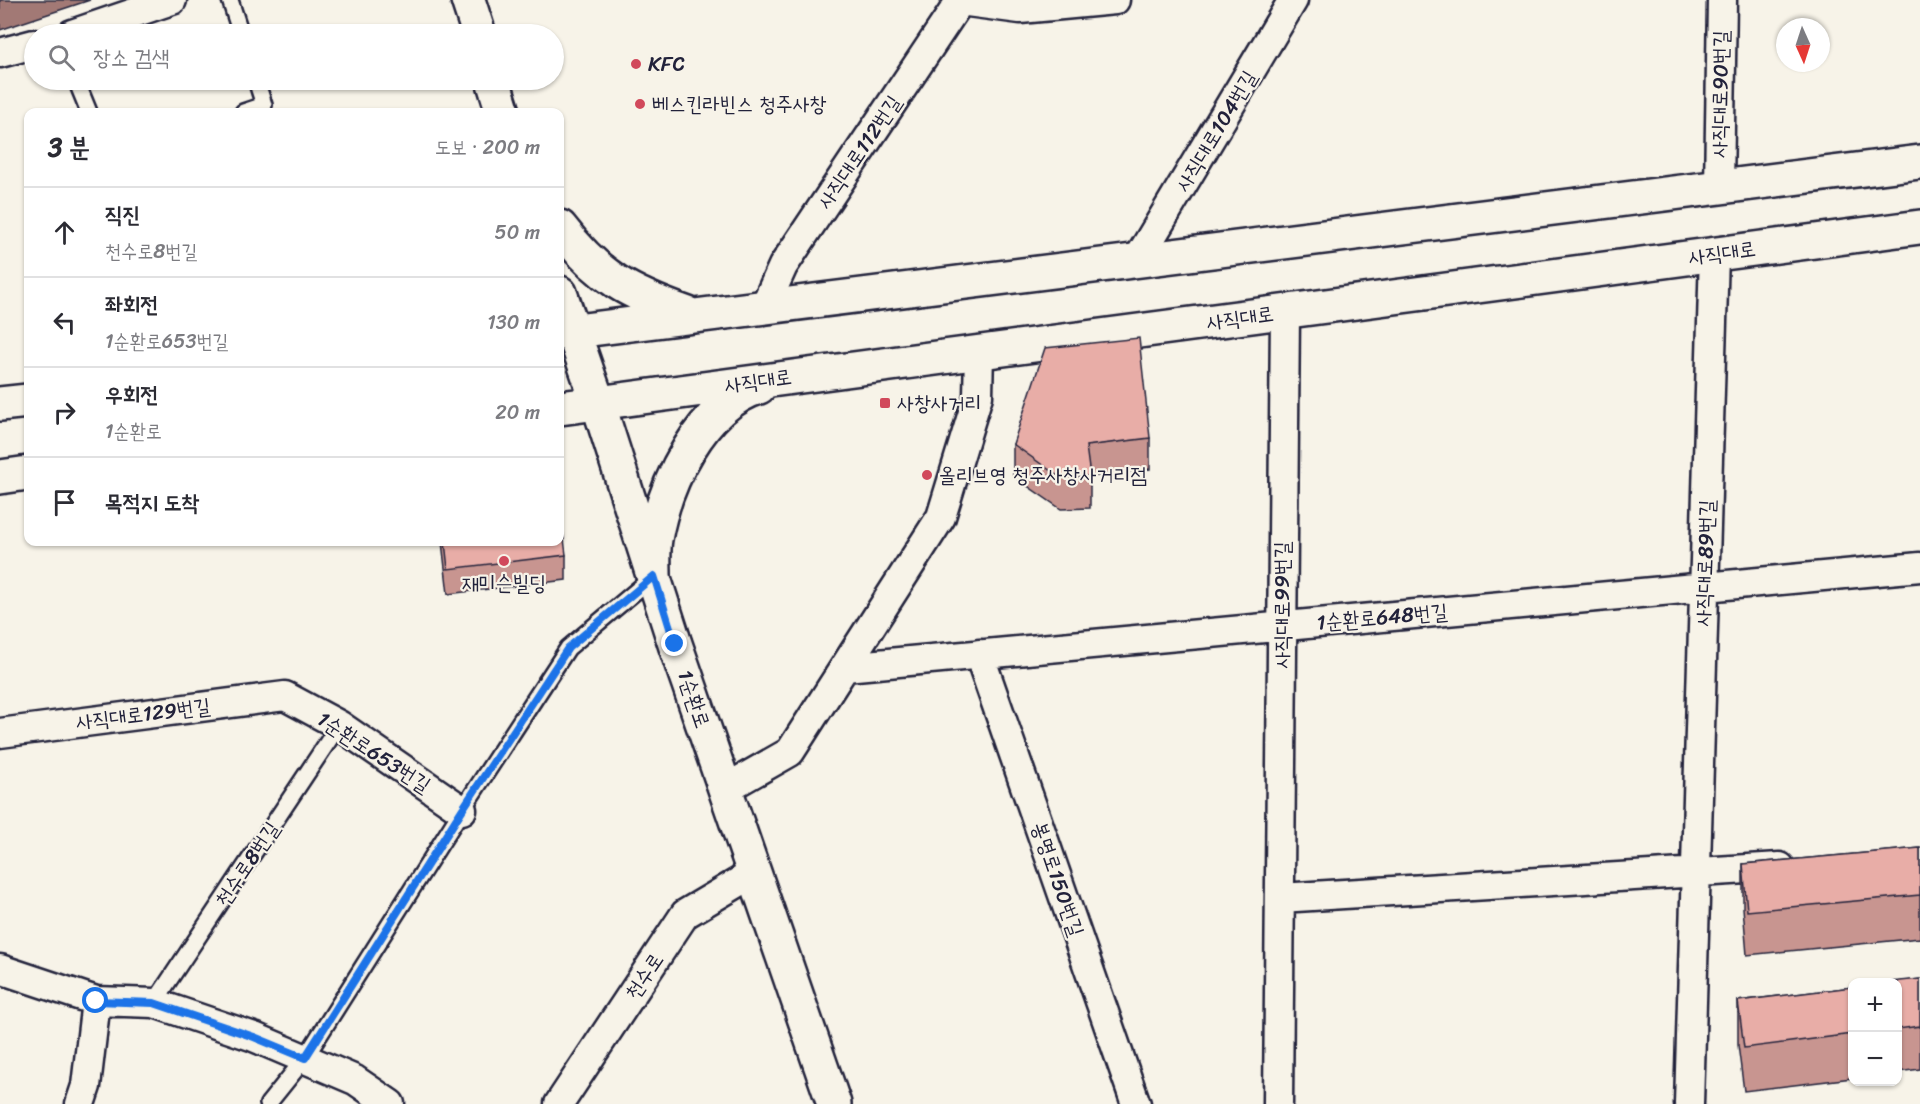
<!DOCTYPE html>
<html lang="ko">
<meta charset="utf-8">
<style>
:root{--surface:#fff;--page:#f2f2f3;--text:#2b2b33;--muted:#7c7c81;--line:#e1e1e2}
body{margin:0;font-family:Sriracha,"Poor Story",sans-serif;background:var(--page);color:var(--text)}
.controls{position:absolute;right:18px;bottom:18px;display:grid;overflow:hidden;border-radius:12px;box-shadow:0 2px 4px #0004}
.controls button{width:54px;height:54px;display:grid;place-items:center;padding:0;border:0;border-bottom:2px solid var(--line);background:var(--surface);color:var(--text);font:30px sans-serif}
.compass{position:absolute;left:1776px;top:18px;width:54px;height:54px;border-radius:50%;background:var(--surface);box-shadow:0 2px 4px #0004;rotate:177deg}
.stop{position:absolute;width:18px;height:18px;margin:-14px;border:4px solid #1a73e8;border-radius:50%;background:#fff}
.stop.end{background:#1a73e8;border-color:#fff;box-shadow:0 2px 6px #0008}
.list{margin:0;padding:0;list-style:none}
h2{display:flex;justify-content:space-between;align-items:center;height:78px;margin:0;padding:0 24px;font-size:26px}
h2 small{font-size:20px;font-weight:400;color:var(--muted)}
.list li{display:grid;grid-template-columns:39px 1fr auto;gap:18px;align-items:center;box-sizing:border-box;height:90px;padding:0 24px;border-top:2px solid var(--line)}
.list b{display:block;font-size:22px;white-space:nowrap}
.list p{margin:0;font-size:20px;white-space:nowrap;color:var(--muted)}
.list em{font-size:20px;font-style:normal;color:var(--muted)}
.icon{flex:none;width:33px;height:33px;fill:none;stroke:currentColor;stroke-width:2;stroke-linecap:round;stroke-linejoin:round}
.map{position:relative;flex:none;width:1920px;height:1104px;overflow:hidden}
.search{position:absolute;background:var(--surface);box-shadow:0 2px 4px #0004;left:24px;top:24px;width:540px;height:66px;display:flex;align-items:center;gap:15px;box-sizing:border-box;padding:0 21px;border-radius:33px;color:var(--muted);font-size:22px}
.panel{position:absolute;background:var(--surface);box-shadow:0 2px 4px #0004;left:24px;top:108px;width:540px;height:438px;border-radius:12px}
.map>svg:first-child{display:block}
</style>
<div class="map">
<svg width="1920" height="1104" viewBox="0 0 1920 1104">
<rect width="100%" height="100%" fill="#f7f3e8"/>
<filter id="ink" filterUnits="userSpaceOnUse"><feTurbulence type="fractalNoise" baseFrequency=".0167" numOctaves="2"/><feDisplacementMap in="SourceGraphic" scale="12" xChannelSelector="R" yChannelSelector="G"/><feConvolveMatrix kernelMatrix="1 2 1 2 8 2 1 2 1" color-interpolation-filters="sRGB"/></filter>
<g filter="url(#ink)">
<g fill="none" stroke-linecap="round" stroke-linejoin="round">
<defs>
<path id="service" d="M230,0L241,34
M76,80L89,112
M243,112L264,105L256,80
M154,1003L339,725
M268,1104L305,1058L462,810L568,648L654,576"/>
<path id="minor" d="M960,1L1020,9L1115,0
M72,34L172,0
M0,53L34,44
M1719,187L1722,0
M1137,261L1293,0
M764,308L783,266L961,0
M979,654L1136,1104
M845,667L1920,567
M0,733L285,696L339,725L462,810
M725,789L790,752L941,517L978,396L979,352
M1280,898L1780,867
M0,969L96,1001L154,1003L254,1037L355,1080L390,1104
M80,1104L86,1086L96,1001
M559,1104L685,914L754,873
M1278,1104L1285,312
M1689,1104L1714,254"/>
<path id="tertiary" d="M598,403L675,644L834,1104"/>
<path id="secondary" d="M468,0L479,34
M493,80L503,112
M560,227C599,278 629,293 688,314
M560,293L598,403
M560,333L1920,162
M0,404L28,401
M560,408L1920,227
M0,477L28,473
M654,576C654,564 653,551 655,539C665,483 701,405 759,387"/>
</defs>
<use href="#service" stroke="#22223b" stroke-width="20"/>
<use href="#minor" stroke="#22223b" stroke-width="33"/>
<use href="#tertiary" stroke="#22223b" stroke-width="38"/>
<use href="#secondary" stroke="#22223b" stroke-width="38"/>
<use href="#service" stroke="#f7f3e8" stroke-width="15"/>
<use href="#minor" stroke="#f7f3e8" stroke-width="28"/>
<use href="#tertiary" stroke="#f7f3e8" stroke-width="33"/>
<use href="#secondary" stroke="#f7f3e8" stroke-width="33"/>
</g>
<path fill="#c89590" stroke="#22223b" stroke-width="1.5" d="M1150,438V469L1090,477V508L1061,509L1013,476V444Z
M442,542H560L566,555V580L448,594Z
M1920,848V938L1747,955L1743,908V864Z
M1920,979V1069L1898,1072V982Z
M1852,987V1078L1744,1091L1738,1045V1001Z"/>
<path fill="#a27975" stroke="#22223b" stroke-width="1.5" d="M0,0H90L0,30Z"/>
<path fill="#e8ada7" stroke="#22223b" stroke-width="1.5" d="M1139,338L1150,438L1086,446L1090,476L1061,478L1013,444L1045,348Z
M560,506L566,555L448,569L445,542H560Z
M1920,848V895L1747,911L1743,864Z
M1920,979V1026L1898,1029V982H1890Z
M1852,987V1034L1744,1048L1738,1001Z"/>
</g>
<g fill="none" stroke-linecap="round" stroke-linejoin="round" filter="url(#ink)">
<path stroke="#1a73e8" stroke-width="8" d="M96,1001L154,1003L254,1037L305,1058L462,810L568,648L654,576L675,644"/>
</g>
<g fill="#d1495b" stroke="#f7f3e8" stroke-width="2">
<circle cx="636" cy="64" r="6"/>
<circle cx="640" cy="104" r="6"/>
<rect x="879" y="397" width="12" height="12" rx="3"/>
<circle cx="927" cy="475" r="6"/>
<circle cx="504" cy="561" r="6"/>
</g>
<g text-anchor="middle" dominant-baseline="central" stroke-width="4.5" stroke-linejoin="round" paint-order="stroke">
<g font-size="21" fill="#22223b" stroke="#f7f3e8" text-anchor="start">
<text x="648" y="64">KFC</text>
<text x="652" y="104">베스킨라빈스 청주사창</text>
<text x="897" y="403">사창사거리</text>
<text x="939" y="475">올리브영 청주사창사거리점</text>
<text x="504" y="583" text-anchor="middle">재미슨빌딩</text>
</g>
<g font-size="21" fill="#22223b" stroke="#f7f3e8">
<text transform="translate(1720 94) rotate(-89)">사직대로90번길</text>
<text transform="translate(1216 131) rotate(-59)">사직대로104번길</text>
<text transform="translate(859 152) rotate(-56)">사직대로112번길</text>
<text transform="translate(1722 253) rotate(-8)">사직대로</text>
<text transform="translate(1240 318) rotate(-8)">사직대로</text>
<text transform="translate(758 381) rotate(-8)">사직대로</text>
<text transform="translate(1705 563) rotate(-88)">사직대로89번길</text>
<text transform="translate(1282 605) rotate(-90)">사직대로99번길</text>
<text transform="translate(1382 617) rotate(-5)">1순환로648번길</text>
<text transform="translate(694 699) rotate(71)">1순환로</text>
<text transform="translate(143 714) rotate(-7)">사직대로129번길</text>
<text transform="translate(374 752) rotate(33)">1순환로653번길</text>
<text transform="translate(247 864) rotate(-56)">천수로8번길</text>
<text transform="translate(1058 879) rotate(71)">봉명로150번길</text>
<text transform="translate(644 976) rotate(-56)">천수로</text>
</g>
</g>
</svg>
<div class="controls">
<button>+</button>
<button>−</button>
</div>
<svg class="compass" viewBox="-18 -18 36 36"><path d="M0-13l5 13h-10z" fill="#e53935"/><path d="M0 13l5-13h-10z" fill="#7c7c81"/></svg>
<div class="stop" style="left:96px;top:1001px"></div>
<div class="stop end" style="left:675px;top:644px"></div>
<div class="search"><svg class="icon" aria-label="search" viewBox="0 0 24 24"><circle cx="10" cy="10" r="6"/><path d="M15 15l6 6"/></svg>장소 검색</div>
<section class="panel">
<h2>3 분<small>도보 · 200 m</small></h2>
<ul class="list">
<li><svg class="icon" aria-label="ahead" viewBox="0 0 24 24"><path d="M12 20V5M6 11l6-6 6 6"/></svg><div><b>직진</b><p>천수로8번길</p></div><em>50 m</em></li>
<li><svg class="icon" aria-label="left" viewBox="0 0 24 24"><path d="M17 20v-9H6M10 6l-5 5 5 5"/></svg><div><b>좌회전</b><p>1순환로653번길</p></div><em>130 m</em></li>
<li><svg class="icon" aria-label="right" viewBox="0 0 24 24"><path d="M7 20v-9h11M14 6l5 5-5 5"/></svg><div><b>우회전</b><p>1순환로</p></div><em>20 m</em></li>
<li><svg class="icon" aria-label="arrive" viewBox="0 0 24 24"><path d="M6 21V4h12l-3 4 3 4H6"/></svg><div><b>목적지 도착</b></div></li>
</ul>
</section>
</div>
